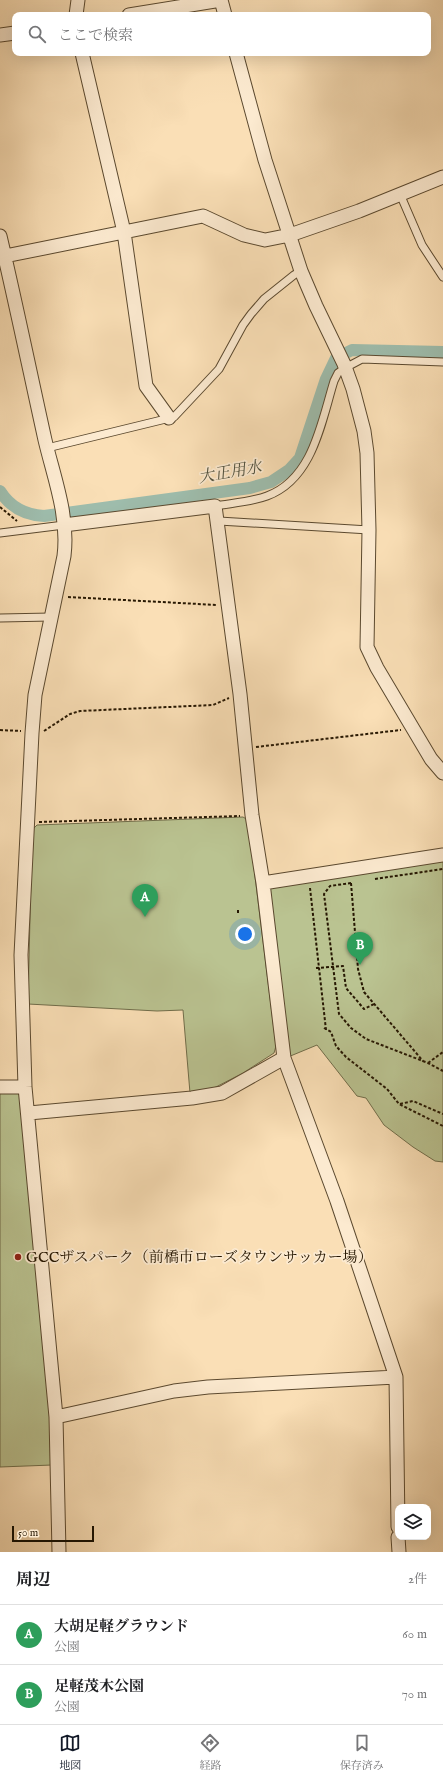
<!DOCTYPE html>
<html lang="ja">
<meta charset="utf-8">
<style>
:root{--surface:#fff;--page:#f6f6f6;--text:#202124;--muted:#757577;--line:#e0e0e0;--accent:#111827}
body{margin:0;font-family:"IM FELL English","Noto Serif JP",serif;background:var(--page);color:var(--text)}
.controls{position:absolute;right:12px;bottom:12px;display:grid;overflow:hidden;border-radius:8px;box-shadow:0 4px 16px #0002}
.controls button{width:36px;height:36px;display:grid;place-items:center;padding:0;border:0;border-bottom:1px solid var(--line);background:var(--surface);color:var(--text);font:20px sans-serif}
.scale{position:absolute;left:12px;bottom:10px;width:82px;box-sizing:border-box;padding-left:4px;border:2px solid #261702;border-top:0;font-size:11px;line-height:14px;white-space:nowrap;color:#261702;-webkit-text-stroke:3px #fcead0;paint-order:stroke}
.you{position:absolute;left:245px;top:934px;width:14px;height:14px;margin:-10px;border:3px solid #fff;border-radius:50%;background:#1a73e8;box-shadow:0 0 0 6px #1a73e833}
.badge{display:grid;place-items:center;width:26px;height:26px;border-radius:50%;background:var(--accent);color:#fff;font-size:13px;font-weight:700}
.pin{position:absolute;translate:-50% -33px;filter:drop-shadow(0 1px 2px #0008)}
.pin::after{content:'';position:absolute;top:21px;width:14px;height:12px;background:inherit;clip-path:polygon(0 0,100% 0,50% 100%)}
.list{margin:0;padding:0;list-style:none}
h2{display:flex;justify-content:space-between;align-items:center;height:52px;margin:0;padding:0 16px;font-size:17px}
h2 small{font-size:13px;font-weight:400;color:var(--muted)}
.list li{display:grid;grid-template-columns:26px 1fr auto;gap:12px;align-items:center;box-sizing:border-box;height:60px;padding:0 16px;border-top:1px solid var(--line)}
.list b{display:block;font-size:15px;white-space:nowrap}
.list p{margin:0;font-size:13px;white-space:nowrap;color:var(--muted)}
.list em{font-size:13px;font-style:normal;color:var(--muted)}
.icon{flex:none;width:22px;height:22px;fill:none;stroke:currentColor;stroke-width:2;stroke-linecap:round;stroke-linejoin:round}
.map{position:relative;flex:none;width:443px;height:1552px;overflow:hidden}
.search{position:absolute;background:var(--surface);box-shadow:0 4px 16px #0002;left:12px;right:12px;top:12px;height:44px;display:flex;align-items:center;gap:10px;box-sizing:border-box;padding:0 14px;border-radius:8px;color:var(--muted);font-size:15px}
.sheet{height:172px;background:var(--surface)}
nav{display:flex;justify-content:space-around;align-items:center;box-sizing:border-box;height:56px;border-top:1px solid var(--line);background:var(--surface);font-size:11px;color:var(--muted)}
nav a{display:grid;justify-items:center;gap:2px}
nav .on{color:var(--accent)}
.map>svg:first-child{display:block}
</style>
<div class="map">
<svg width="443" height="1552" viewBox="0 0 443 1552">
<rect width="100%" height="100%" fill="#fadfb6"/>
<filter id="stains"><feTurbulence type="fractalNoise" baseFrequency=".005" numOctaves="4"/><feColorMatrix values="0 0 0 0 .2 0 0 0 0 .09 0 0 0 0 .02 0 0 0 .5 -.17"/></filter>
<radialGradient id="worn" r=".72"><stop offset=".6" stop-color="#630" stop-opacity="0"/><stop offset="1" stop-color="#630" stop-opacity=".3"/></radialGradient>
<path fill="#bac391" stroke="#706d4a" d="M243,817L248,820L276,1046L274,1053L243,1073L214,1088L190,1093L183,1010L157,1011L28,1004L32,830L37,825Z
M443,861V1162L435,1161L413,1147L384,1125L366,1098L357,1096L317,1045L288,1057L266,885Z
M15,1091L21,1097L52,1418V1465L0,1467V1092Z"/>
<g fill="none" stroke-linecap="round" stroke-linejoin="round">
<path stroke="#9ebdad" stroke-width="12" d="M0,491C10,507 25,515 44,516L250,488L271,482L289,470L300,458L326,379L336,358L352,350L443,352"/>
<defs>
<path id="lane" d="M400,194L422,245L443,277
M47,448L174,417L219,369L243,325L251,314L264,299L294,275L301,271
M215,506C232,503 251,502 267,496C313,479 321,423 334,381L338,373L345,368L362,359L443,362
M219,521L369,530
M0,533L64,525
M0,618L51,617"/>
<path id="street" d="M76,15L78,0
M129,15L221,0L225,15
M0,35L15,33
M82,53L124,232L146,386L169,418
M236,53L265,160L301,271L316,306L344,364L353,389L364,431L367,453L369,530L367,647L377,668L431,759L443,773
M0,236C16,304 30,372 45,440C54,478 69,516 64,556L35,695L32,733L21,955L25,1087L56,1417L59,1552
M5,256L203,216L244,235L265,240L290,235L359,211L443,177
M64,525L215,506L240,694L252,815L263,883L284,1058L337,1201L396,1377L398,1527
M263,883L443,855
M0,1087H25
M29,1113L192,1098L222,1093L284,1058
M56,1417L174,1391L208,1387L396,1377
M398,1537L399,1552"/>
</defs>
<use href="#lane" stroke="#5b492f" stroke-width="9"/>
<use href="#street" stroke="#5b492f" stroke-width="15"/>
<path stroke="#261702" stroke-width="2" stroke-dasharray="3 2" stroke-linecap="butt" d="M0,507L17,521
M68,597L217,605
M0,730L21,731
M44,731L70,714L80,711L213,705L229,698
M256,747L401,730
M39,822L240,816
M375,879L443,869
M351,883L330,886L324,894L339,1014L351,1028L366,1039L428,1063L443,1071
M351,883L358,969L364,992L423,1061
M310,888L326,1030
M238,910V913
M316,968L343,966L346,988L364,1009L374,1004
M324,1028L331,1032L336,1046L346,1057L387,1089L399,1104L443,1126
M428,1063L443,1052
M400,1104L413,1101L443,1114"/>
<use href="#lane" stroke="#fcead0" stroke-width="7"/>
<use href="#street" stroke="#fcead0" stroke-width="13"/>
</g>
<circle fill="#8f2418" stroke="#fcead0" stroke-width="1.5" cx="18" cy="1257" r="4"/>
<g text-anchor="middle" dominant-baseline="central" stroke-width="3.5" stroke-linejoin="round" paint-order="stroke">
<g font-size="15" fill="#261702" stroke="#fcead0" text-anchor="start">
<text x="26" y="1257">GCCザスパーク（前橋市ローズタウンサッカー場）</text>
</g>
<g font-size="16" font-style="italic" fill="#50513e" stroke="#fcead0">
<text transform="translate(230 473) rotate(-10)">大正用水</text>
</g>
</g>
<rect width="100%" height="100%" filter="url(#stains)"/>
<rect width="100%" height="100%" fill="url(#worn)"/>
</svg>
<div class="controls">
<button><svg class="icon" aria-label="layers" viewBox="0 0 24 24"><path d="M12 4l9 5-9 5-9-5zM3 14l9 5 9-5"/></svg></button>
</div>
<div class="scale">50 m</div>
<div class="you"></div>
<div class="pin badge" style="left:145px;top:917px;background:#2e9e5b">A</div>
<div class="pin badge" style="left:360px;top:965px;background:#2e9e5b">B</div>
<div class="search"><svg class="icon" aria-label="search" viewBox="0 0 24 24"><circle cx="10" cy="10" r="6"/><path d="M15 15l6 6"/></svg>ここで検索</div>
</div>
<section class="sheet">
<h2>周辺<small>2件</small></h2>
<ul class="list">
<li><span class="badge" style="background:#2e9e5b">A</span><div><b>大胡足軽グラウンド</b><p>公園</p></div><em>60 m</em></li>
<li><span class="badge" style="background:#2e9e5b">B</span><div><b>足軽茂木公園</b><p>公園</p></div><em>70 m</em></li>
</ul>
</section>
<nav>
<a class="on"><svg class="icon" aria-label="map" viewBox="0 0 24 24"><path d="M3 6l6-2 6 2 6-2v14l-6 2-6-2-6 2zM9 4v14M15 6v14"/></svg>地図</a>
<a><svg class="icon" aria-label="directions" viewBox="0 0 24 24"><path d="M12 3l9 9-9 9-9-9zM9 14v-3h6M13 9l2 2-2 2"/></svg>経路</a>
<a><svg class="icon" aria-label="saved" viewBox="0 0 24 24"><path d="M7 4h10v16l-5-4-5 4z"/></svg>保存済み</a>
</nav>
